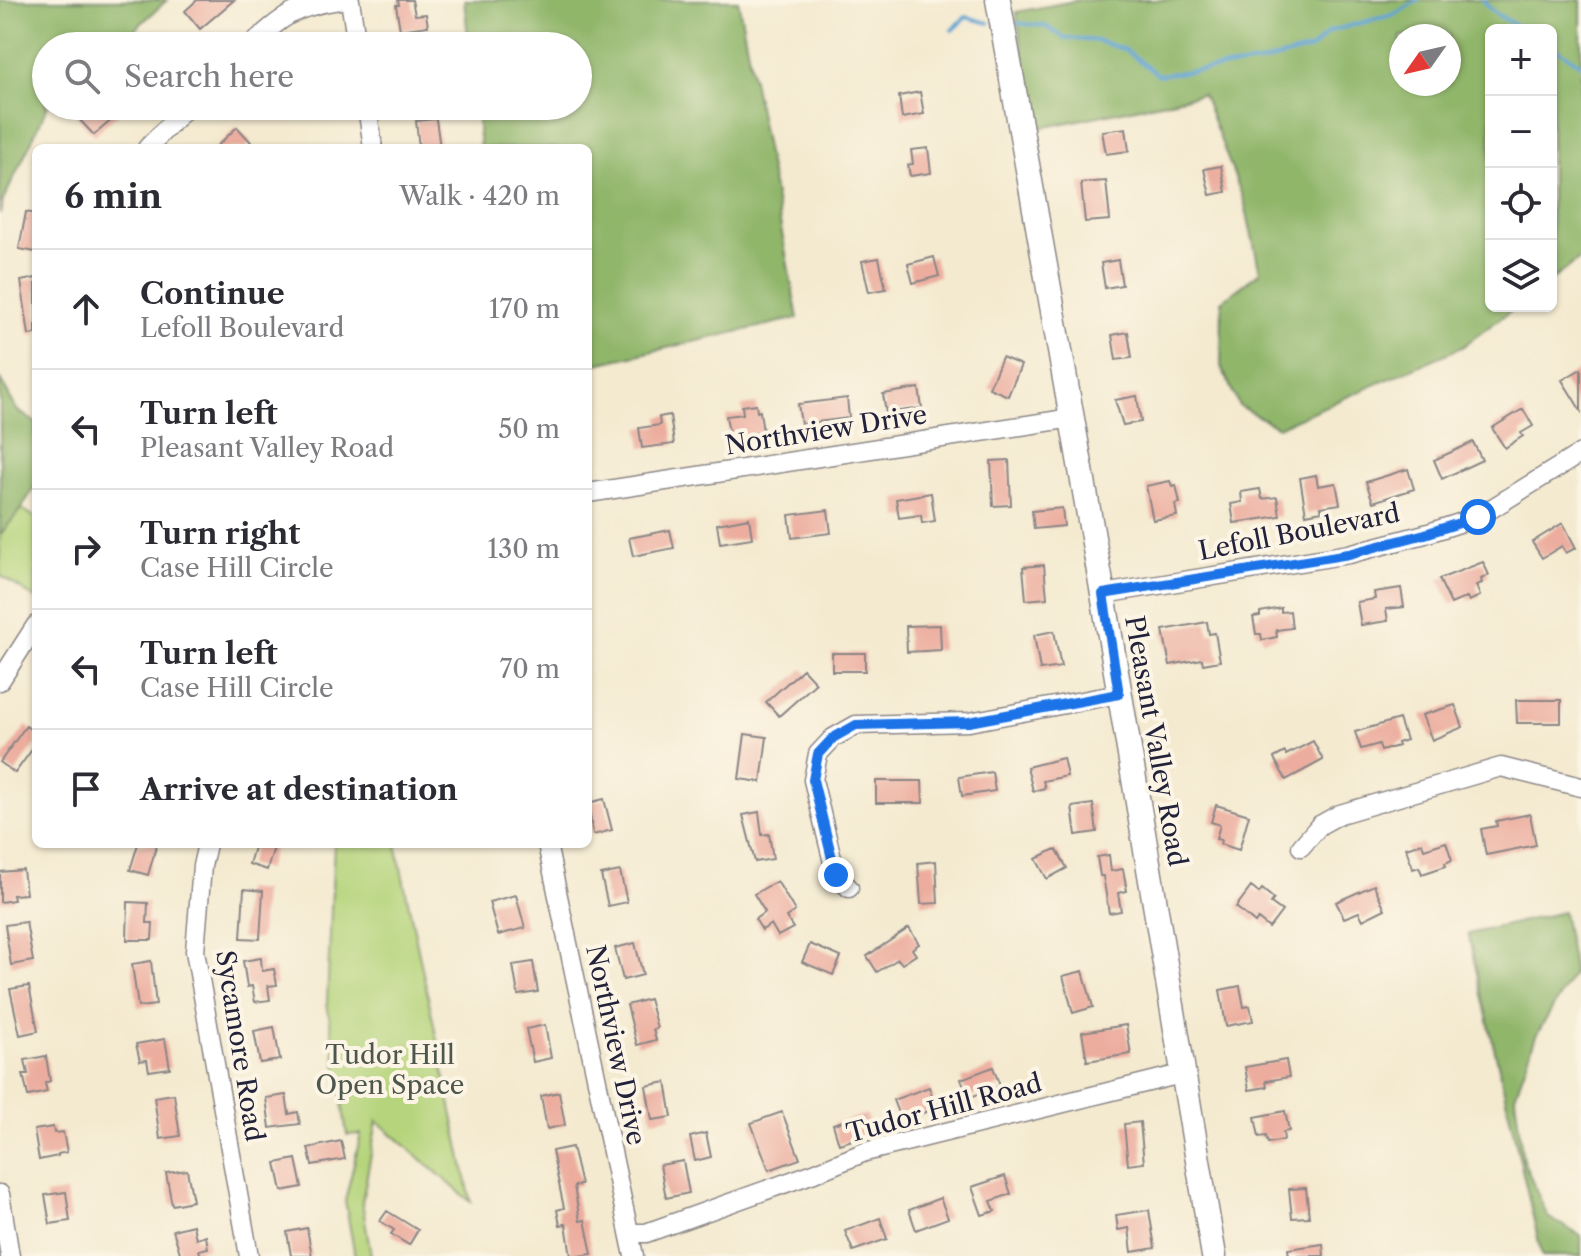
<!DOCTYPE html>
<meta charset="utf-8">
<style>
:root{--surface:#fff;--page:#f2f2f3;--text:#2b2b33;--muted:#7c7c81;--line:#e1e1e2}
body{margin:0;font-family:"Libre Caslon Text",serif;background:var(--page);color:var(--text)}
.controls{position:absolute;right:24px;top:24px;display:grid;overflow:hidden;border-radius:12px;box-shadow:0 2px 6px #0004}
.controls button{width:72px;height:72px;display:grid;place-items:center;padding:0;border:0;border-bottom:2px solid var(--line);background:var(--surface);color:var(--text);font:40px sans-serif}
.compass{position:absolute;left:1389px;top:24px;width:72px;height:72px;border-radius:50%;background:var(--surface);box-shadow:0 2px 6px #0004;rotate:236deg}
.stop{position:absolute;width:24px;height:24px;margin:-18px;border:6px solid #1a73e8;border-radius:50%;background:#fff}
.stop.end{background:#1a73e8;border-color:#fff;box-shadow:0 2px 8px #0008}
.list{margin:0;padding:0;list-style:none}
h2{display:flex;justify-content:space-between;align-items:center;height:104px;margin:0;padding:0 32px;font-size:34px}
h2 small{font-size:26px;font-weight:400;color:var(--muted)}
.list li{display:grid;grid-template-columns:52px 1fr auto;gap:24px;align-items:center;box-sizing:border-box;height:120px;padding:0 32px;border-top:2px solid var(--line)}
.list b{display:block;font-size:30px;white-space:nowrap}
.list p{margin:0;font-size:26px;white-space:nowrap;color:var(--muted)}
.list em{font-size:26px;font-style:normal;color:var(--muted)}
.icon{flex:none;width:44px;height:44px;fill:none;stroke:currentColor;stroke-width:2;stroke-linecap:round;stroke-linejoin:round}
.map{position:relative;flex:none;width:1581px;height:1256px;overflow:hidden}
.search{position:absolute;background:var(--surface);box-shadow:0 2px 6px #0004;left:32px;top:32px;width:560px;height:88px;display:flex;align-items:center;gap:20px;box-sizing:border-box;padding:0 28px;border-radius:44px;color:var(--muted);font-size:30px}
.panel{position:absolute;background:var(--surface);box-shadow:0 2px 6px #0004;left:32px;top:144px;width:560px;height:704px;border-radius:12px}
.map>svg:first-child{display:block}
</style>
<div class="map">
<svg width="1581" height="1256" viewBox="0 0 1581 1256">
<rect width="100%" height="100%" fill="#fcf5e5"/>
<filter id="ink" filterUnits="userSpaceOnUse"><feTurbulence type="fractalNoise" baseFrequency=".0125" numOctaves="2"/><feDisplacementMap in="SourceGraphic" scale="16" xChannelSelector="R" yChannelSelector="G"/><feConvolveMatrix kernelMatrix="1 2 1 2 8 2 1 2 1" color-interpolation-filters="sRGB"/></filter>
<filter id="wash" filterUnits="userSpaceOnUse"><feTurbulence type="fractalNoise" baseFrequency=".006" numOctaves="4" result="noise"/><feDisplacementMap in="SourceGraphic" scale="32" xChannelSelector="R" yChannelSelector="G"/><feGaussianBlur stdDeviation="1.8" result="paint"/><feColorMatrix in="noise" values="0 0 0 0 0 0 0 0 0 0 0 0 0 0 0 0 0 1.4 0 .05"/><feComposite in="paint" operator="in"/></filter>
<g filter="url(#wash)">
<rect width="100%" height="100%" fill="#f4ead0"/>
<path fill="#b5d47b" stroke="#6c7b5b" stroke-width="2" d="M0,494L36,518V599L0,575Z
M334,844H396L471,1202L377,1121L362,1202L371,1256H355L345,1201L361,1134L347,1135L327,1002Z"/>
<path fill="#90b66b" stroke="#596c53" stroke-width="2" fill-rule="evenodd" d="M0,0H167L131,33L113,39L90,41L83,46H46V106H48L3,201L0,214Z
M464,0H738L798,318L588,366V148H480L476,106H578V46H469Z
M1079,0H1581V258L1551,280V30H1491V306H1517L1462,347L1278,427L1239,406L1221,366L1222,301L1260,272L1245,204L1203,94L1036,129L1016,12ZM1449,36V84H1401V36Z
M0,379L17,410L36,423V484L22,508L0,535Z
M1563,912L1574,972L1536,1036L1515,1096L1523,1160L1548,1217L1581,1236V1256H1542L1468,934Z"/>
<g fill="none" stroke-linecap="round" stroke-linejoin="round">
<path stroke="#5ba1d1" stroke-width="4" d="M1483,0L1493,12L1524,30
M1016,23L1045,26L1065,38L1098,41L1126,50L1158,75L1259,63L1311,49L1330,31L1395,14L1418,0
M952,30L966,17L989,23
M1551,46L1581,64"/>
</g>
<g id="blocks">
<path fill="#ecad9f" d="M197,0H234L200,29L185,11Z
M398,0H412L415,15L426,14L428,26L400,30L396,5H399Z
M920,92L924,114L902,118L899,96Z
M87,106H128L94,135L76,116Z
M436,119L440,148H419L416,121Z
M237,127L251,142L245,148H215Z
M1126,128L1129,151L1106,154L1102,131Z
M928,148L931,173L910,176L908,165L913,164L911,150Z
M1221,166L1226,192L1210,195L1204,169Z
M1106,181L1110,220L1085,222L1081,183Z
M26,212L36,214V252L19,249Z
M934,257L939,276L913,283L908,264Z
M879,258L886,289L869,292L862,261Z
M1118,260L1122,285L1105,288L1101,263Z
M36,278V334L29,335L21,281Z
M1128,332L1132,358L1116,360L1112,335Z
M1002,357L1021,365L1008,396L989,388Z
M1581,369V411L1562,380Z
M919,388L922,408L886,413L883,394Z
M1137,396L1141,422L1123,425L1115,400Z
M847,398L849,418L801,424L798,404Z
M756,404L757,412L760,411L763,432L730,438L726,416L743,414L742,406Z
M1523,409L1533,426L1521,433L1523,436L1505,448L1492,428Z
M670,415L674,444L642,448L639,428L660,425L659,417Z
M1473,442L1482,460L1442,479L1434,460Z
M1009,460L1011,505L993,506L991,461Z
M1408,469L1414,489L1373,502L1366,482Z
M1316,475L1318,486L1336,483L1340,504L1321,507L1322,511L1306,514L1300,478Z
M1170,481L1172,486L1176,485L1180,503L1175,504L1177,516L1153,520L1146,486Z
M1260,489L1262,499L1277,497L1280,516L1234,523L1231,504L1242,502L1241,492Z
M931,493L935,521L922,523L921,515L899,518L896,499Z
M1062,508L1064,526L1034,529L1032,511Z
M828,510L831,533L792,538L789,515Z
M749,518L752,538L720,543L717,524Z
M1563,523L1576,548L1566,553L1562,546L1542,558L1532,542Z
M670,530L674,548L633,556L629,538Z
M1483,562L1489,575L1481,579L1482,583L1476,585L1480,596L1469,601L1467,597L1451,604L1439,579Z
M1044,565L1047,598L1026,600L1023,567Z
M1401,588L1404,607L1386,609L1388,621L1361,625L1357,602L1375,599L1374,592Z
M1281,608V612L1290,611L1292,628L1276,630L1277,637L1262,640L1261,634H1256L1253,617L1260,616V612Z
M1207,622L1209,634L1215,633L1220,661L1203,664L1202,659L1170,665L1163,630Z
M940,625L941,650L907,652L906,626Z
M1054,631L1061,667L1040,670L1034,635Z
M832,653H865V671H832Z
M803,669L816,683L779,716L766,702Z
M1516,700H1561V723H1517Z
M1455,705L1463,727L1432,740L1422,715Z
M1399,719L1406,740L1397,743L1398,746L1381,751L1379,744L1361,749L1355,732Z
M26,726L36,733V744L15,773L0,762Z
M745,734L767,737L761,782L739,779Z
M1313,741L1323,760L1286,780L1274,758L1285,752L1286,755Z
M1063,758L1067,776L1043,781L1045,788L1033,791L1027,767Z
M992,772L995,791L962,796L959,777Z
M876,781H922L923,803H876Z
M604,799L612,830L593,835L588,803Z
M1093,804L1097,832L1076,835L1072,807Z
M1216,805L1249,815L1239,850L1220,844L1221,840L1216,839L1220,825L1211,822Z
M759,812L762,835L769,834L773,859L755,862L743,815Z
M1530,814L1536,845L1486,855L1481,829L1497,826L1496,821Z
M1446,842L1452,860L1445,863L1446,866L1422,874L1419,867L1413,869L1406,848L1422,843L1424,849Z
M138,844H157L148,875L130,870Z
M255,844H275L267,870L249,864Z
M1053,850H1057L1067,868L1047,879L1036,859Z
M1109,855L1111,871L1123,869L1127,891L1118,893L1121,911L1109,913L1103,876H1100L1097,857Z
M936,861L938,903L921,904L918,863Z
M23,870L26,894L13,895L14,900L0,902V872Z
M620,871L627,902L608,906L601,875Z
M777,881L795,911L786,917L793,928L778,936L771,924L762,930L755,919L765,912L754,894Z
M1374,885L1385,909L1363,920L1359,912L1344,918L1336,902Z
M1251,887L1259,893L1262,889L1274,899L1271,903L1282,911L1269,928L1258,919L1255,923L1236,907Z
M244,889L263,891L260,939L241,938Z
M516,895L525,928L498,935L489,902Z
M128,902L148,903L147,923H153L152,940H127Z
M26,922L33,961L11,965L5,925Z
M909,928L919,944L912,949L916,955L902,964L898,959L877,972L867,956Z
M635,943L643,975L623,980L615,948Z
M810,944L841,957L833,975L802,962Z
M261,958L262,971L274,969L277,985L268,986L270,1000L255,1002L252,986L247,987L243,961Z
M151,961L156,1005L138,1007L132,964Z
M533,962L538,992L518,995L513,965Z
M1083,971L1093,1007L1073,1013L1063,976Z
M29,986L38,1031L20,1035L10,989Z
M1240,986L1244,1007L1250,1006L1253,1021L1226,1026L1220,990Z
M649,999L657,1028L653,1029L656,1040L637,1045L627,1005Z
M545,1025L551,1058L533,1062L526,1029Z
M1126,1025L1131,1054L1087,1061L1082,1032Z
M274,1027L280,1060L260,1063L254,1031Z
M165,1039L170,1068L149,1071L147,1060L140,1061L136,1044Z
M46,1056L50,1081L45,1083L47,1092L28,1096L23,1074H28L25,1060Z
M1286,1060L1289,1077L1266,1081L1267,1087L1249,1090L1245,1067Z
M993,1067L1000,1086L968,1098L961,1079Z
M666,1082L672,1117L652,1120L646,1086Z
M929,1087L937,1108L901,1121L893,1100Z
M559,1092L565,1125L547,1129L541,1096Z
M174,1094L180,1136L160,1139L154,1097Z
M286,1095L289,1114L298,1112L300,1124L270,1128L266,1098Z
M1285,1111L1289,1131L1283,1132L1284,1140L1268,1143L1266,1136L1259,1137L1255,1117Z
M782,1112L800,1159L769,1170L751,1123Z
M866,1114L872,1134L839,1144L833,1124Z
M1140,1122L1144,1163L1128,1165L1124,1124Z
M53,1127L54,1133L63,1132L67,1152L58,1154V1156L39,1160L34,1130Z
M706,1133L711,1157L695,1161L690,1137Z
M341,1141L345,1159L312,1165L308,1148Z
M572,1147L581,1185L574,1186L580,1221L585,1220L592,1254L579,1256H571L566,1224L560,1225L557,1210L564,1208L552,1151Z
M296,1159L302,1187L282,1191L276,1163Z
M683,1161L689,1193L666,1198L660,1165Z
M187,1170L193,1201L172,1205L166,1173Z
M1005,1176L1011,1194L991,1201L995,1211L982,1215L972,1187Z
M1306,1188L1309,1217L1292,1218L1289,1189Z
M66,1192L70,1221L50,1224L45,1195Z
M940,1198L948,1218L916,1230L909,1210Z
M1149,1210L1155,1248L1132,1252L1129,1228L1118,1230L1116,1215Z
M387,1211L418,1230L409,1245L391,1234L394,1230L380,1221Z
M880,1218L887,1239L853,1251L845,1231Z
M193,1225L196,1239L206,1236L208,1248L199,1250L201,1256H181L173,1230Z
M307,1228L312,1256H291L287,1232Z
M1323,1244L1324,1256H1289L1288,1249Z"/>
</g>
</g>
<g filter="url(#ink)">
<use href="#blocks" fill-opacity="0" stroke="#8b8686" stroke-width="2"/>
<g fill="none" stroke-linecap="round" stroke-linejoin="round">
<defs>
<path id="minor" d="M350,0L357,46
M250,46C283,16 294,7 339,0
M367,106L373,148
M147,148L188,106
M588,493L1072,418
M1103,594L1349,554L1425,534L1478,517L1581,453
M0,681L36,625
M207,844L202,866L195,951L249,1256
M547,844L634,1256
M1301,847L1320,825L1340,814L1501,767L1581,787
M849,888L836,875L813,780L818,754L833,738L856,725L969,722L1119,694
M0,1194L10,1256
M630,1233H646L814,1173L865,1152L1185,1073"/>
<path id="major" d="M998,0L1103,594L1214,1256"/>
</defs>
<use href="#minor" stroke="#8b8686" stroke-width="21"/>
<use href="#major" stroke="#8b8686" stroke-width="27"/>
<use href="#minor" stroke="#fff" stroke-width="18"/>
<use href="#major" stroke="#fff" stroke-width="24"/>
</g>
</g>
<g fill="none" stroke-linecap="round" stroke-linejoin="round" filter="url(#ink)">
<path stroke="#1a73e8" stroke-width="10" d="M836,875L813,780L818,754L833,738L856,725L969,722L1119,694L1103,594L1349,554L1425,534L1478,517"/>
</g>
<g text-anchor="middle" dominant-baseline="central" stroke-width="8" stroke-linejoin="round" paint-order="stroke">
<g font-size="26" fill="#22223b" stroke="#fcf5e5">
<text transform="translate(826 430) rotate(-9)">Northview Drive</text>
<text transform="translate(1299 532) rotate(-11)">Lefoll Boulevard</text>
<text transform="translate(1156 741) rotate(80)">Pleasant Valley Road</text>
<text transform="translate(616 1045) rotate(78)">Northview Drive</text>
<text transform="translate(240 1046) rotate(81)">Sycamore Road</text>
<text transform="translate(944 1108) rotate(-15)">Tudor Hill Road</text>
</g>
<g font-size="26" fill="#4e574e" stroke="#fcf5e5">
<text x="390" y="1055">Tudor Hill<tspan x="390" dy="30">Open Space</tspan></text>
</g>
</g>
</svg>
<div class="controls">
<button>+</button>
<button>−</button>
<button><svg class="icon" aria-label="locate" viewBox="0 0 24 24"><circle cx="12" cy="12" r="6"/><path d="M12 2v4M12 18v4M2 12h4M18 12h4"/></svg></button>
<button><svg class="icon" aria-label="layers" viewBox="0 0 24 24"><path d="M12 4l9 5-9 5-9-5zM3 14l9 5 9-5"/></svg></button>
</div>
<svg class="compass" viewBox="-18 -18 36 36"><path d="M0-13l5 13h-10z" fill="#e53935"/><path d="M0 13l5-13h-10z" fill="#7c7c81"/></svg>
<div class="stop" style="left:1478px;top:517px"></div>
<div class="stop end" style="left:836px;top:875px"></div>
<div class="search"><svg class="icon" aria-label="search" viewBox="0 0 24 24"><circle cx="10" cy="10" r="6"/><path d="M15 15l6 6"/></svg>Search here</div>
<section class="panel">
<h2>6 min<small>Walk · 420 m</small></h2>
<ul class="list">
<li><svg class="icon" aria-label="ahead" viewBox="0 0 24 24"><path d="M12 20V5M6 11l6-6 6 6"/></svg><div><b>Continue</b><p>Lefoll Boulevard</p></div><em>170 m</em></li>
<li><svg class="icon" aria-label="left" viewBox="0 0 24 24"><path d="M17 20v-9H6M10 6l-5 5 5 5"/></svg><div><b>Turn left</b><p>Pleasant Valley Road</p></div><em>50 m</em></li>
<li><svg class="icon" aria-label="right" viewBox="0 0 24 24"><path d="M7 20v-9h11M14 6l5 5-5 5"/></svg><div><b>Turn right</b><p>Case Hill Circle</p></div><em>130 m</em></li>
<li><svg class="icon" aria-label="left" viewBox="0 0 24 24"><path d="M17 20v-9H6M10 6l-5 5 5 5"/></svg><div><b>Turn left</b><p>Case Hill Circle</p></div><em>70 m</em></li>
<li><svg class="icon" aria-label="arrive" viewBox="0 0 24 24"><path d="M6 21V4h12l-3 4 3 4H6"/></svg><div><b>Arrive at destination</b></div></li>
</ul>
</section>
</div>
